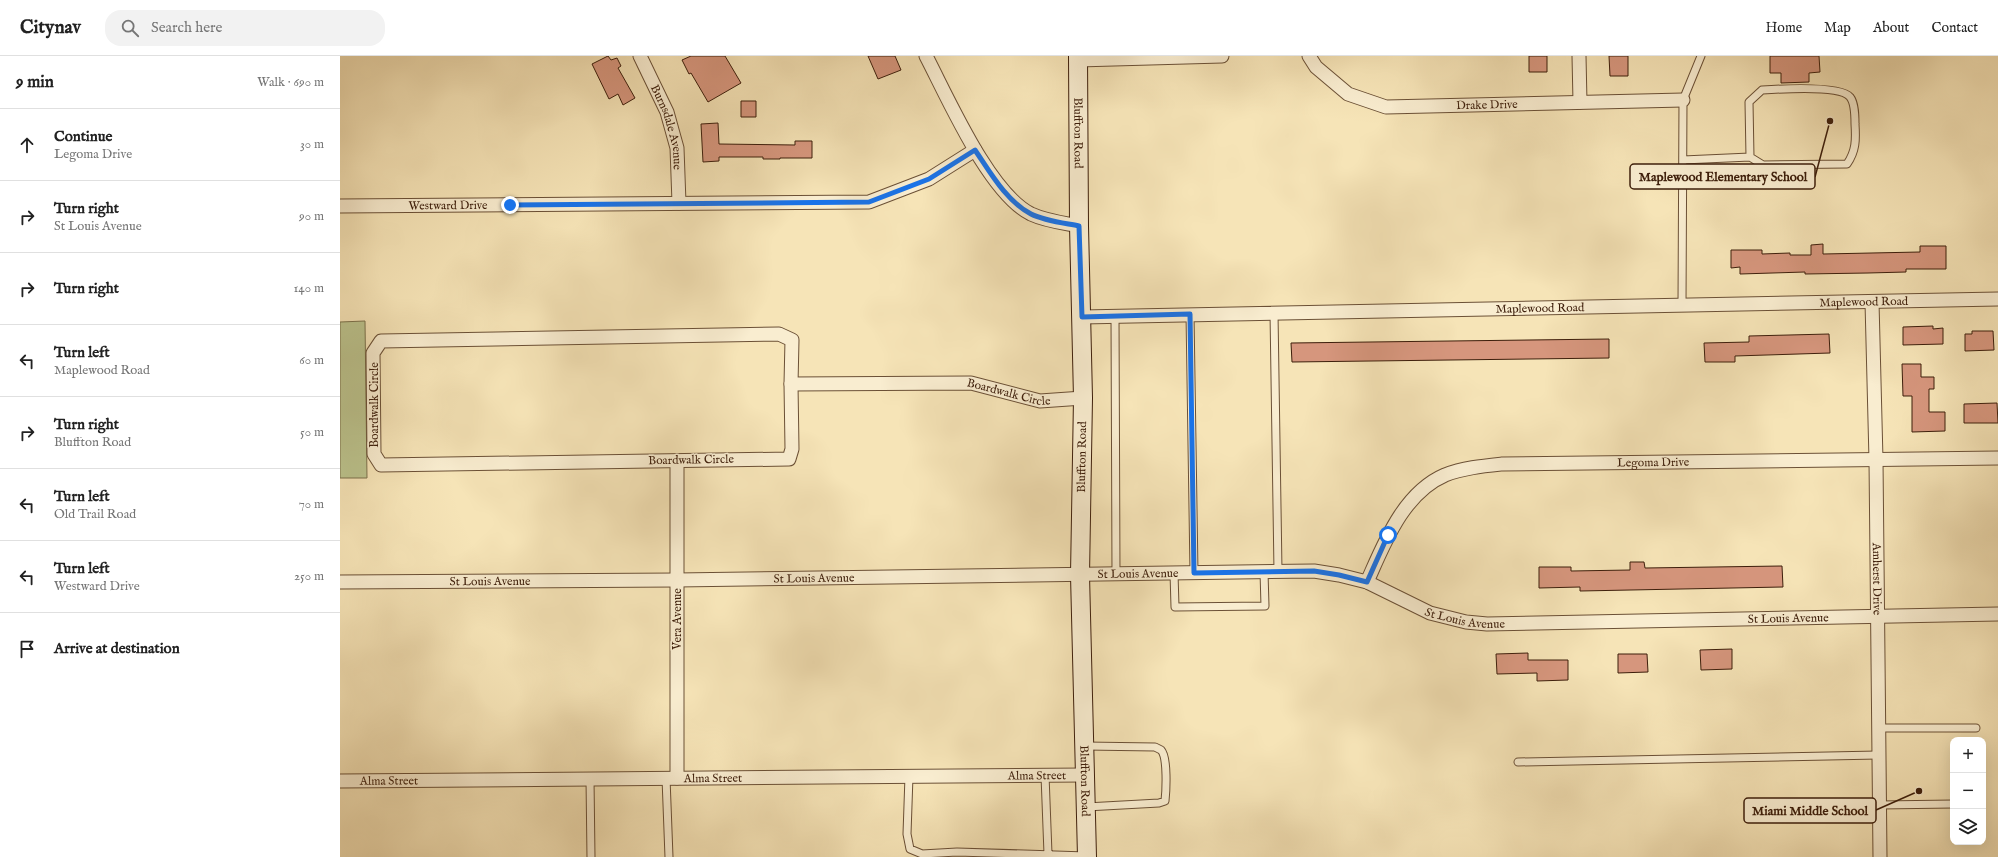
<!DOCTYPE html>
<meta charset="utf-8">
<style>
:root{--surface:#fff;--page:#f2f2f2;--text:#222;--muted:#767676;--line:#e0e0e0}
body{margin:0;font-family:"IM FELL English",serif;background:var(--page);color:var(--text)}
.controls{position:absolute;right:12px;bottom:12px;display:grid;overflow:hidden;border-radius:8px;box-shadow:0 4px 16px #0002}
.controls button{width:36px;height:36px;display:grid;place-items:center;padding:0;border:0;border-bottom:1px solid var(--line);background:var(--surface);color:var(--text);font:20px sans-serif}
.stop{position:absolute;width:12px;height:12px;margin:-9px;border:3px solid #1a73e8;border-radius:50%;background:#fff}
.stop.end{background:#1a73e8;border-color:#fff;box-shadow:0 1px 4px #0008}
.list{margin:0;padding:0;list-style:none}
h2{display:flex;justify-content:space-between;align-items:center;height:52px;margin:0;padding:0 16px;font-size:17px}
h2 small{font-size:13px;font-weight:400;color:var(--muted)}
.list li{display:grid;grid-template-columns:26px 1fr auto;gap:12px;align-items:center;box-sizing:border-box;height:72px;padding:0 16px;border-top:1px solid var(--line)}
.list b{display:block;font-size:15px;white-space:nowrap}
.list p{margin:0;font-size:13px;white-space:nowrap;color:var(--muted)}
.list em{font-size:13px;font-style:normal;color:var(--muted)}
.icon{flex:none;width:22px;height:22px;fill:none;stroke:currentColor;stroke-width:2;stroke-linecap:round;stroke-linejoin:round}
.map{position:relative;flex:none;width:1658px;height:801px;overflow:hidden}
header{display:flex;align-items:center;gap:24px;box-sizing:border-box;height:56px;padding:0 20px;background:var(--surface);border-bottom:1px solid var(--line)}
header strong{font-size:19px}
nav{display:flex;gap:22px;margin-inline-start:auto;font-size:14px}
.search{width:280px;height:36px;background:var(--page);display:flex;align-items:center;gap:10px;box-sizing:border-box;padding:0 14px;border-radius:16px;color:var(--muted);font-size:15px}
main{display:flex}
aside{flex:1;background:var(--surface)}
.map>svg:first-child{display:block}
</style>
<header>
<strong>Citynav</strong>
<div class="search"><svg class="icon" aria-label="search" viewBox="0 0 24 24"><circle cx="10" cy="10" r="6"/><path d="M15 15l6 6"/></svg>Search here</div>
<nav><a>Home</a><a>Map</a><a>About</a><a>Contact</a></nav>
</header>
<main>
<aside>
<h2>9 min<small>Walk · 690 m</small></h2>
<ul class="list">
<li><svg class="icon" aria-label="ahead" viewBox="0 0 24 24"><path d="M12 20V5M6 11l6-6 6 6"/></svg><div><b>Continue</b><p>Legoma Drive</p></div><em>30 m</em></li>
<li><svg class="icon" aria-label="right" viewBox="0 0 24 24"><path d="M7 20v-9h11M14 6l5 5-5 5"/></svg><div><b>Turn right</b><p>St Louis Avenue</p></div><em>90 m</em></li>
<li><svg class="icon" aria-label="right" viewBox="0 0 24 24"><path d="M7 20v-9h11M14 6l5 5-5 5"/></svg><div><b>Turn right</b></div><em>140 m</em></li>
<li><svg class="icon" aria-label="left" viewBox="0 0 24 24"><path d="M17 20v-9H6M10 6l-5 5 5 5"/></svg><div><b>Turn left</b><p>Maplewood Road</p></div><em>60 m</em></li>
<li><svg class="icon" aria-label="right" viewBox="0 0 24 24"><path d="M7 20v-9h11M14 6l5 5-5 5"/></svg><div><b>Turn right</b><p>Bluffton Road</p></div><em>50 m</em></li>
<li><svg class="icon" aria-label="left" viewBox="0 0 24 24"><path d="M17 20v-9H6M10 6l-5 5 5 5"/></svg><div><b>Turn left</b><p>Old Trail Road</p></div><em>70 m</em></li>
<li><svg class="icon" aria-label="left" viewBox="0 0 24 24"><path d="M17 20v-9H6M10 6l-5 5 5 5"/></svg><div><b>Turn left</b><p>Westward Drive</p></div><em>250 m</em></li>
<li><svg class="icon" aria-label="arrive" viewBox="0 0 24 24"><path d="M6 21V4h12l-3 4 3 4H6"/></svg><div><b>Arrive at destination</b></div></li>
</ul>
</aside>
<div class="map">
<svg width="1658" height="801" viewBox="0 0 1658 801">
<rect width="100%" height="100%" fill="#f6e4b7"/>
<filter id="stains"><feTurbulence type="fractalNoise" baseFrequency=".005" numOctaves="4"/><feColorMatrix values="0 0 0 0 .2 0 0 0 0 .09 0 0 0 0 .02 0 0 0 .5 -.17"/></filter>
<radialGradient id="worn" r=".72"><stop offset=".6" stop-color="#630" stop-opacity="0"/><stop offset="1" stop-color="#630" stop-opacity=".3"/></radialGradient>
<path fill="#bcc48e" stroke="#7c714c" d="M25,265L27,422H0V266Z"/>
<path fill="#d6967d" stroke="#3d1e0b" d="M268,0L271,4L277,2L281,10L278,12L295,42L283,49L278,38L269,43L252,8Z
M351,0H385L401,27L368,46L351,17L349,18L342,4Z
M528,0H555L561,14L538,23Z
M1189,0H1207V16H1189Z
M1269,0H1288V20H1270Z
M1430,0H1479L1480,16L1469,17V26L1441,27V17H1430Z
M401,45H416V61H401Z
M378,67L379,88L455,89V85H472V102H440V103H423V101H379V105L363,106L361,68Z
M1483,188V198L1580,196V190H1606V213H1566V216L1528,217L1465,218V216L1400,218V211L1391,212V194H1422V198L1450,197V199H1471V189Z
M1593,270V273L1603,272V288L1563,289V271Z
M1632,275H1653L1654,294L1625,295V278H1632Z
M1489,278L1490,297L1395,300V306H1365L1364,287L1409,286V280Z
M1269,283V302L952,306L951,287Z
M1562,308H1581V321H1594V333H1589V356H1605V375L1572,376V340H1563Z
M1657,347L1658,367H1624V348Z
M1290,506H1304L1305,512L1442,510L1443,531L1240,535V531L1199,532V511H1231V515L1290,514Z
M1392,593V613L1361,614L1360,594Z
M1188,597V604H1228V624L1197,625V617L1157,618L1156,598Z
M1278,598H1307L1308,616L1278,617Z"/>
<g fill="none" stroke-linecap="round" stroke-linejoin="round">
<defs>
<path id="service" d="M1343,104L1410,101L1423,109L1507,108C1516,95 1516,84 1515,68C1515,60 1515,47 1510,41C1501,29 1438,33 1422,34L1409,46L1410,101
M1342,249L1343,44L1361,0
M934,257L938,515
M850,258L854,517
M775,260L776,518
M834,517L835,551L925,550L924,516
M1538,672H1636
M745,690L815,691C817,692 819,693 821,694C828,701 826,736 825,745L819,747L746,751
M1178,706L1538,699
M705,719L708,798
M569,720L567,778L570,793L582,798L617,796L747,800
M326,722L329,801
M250,723L251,801
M1540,749L1613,748"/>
<g id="minor">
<path id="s1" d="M300,0L327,56L337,92L339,147"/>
<path d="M586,0C608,42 649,137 691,158C706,165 724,167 739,170"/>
<path id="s2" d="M969,0L976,11L1008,38L1046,51L1343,44"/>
<path d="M1239,0L1240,46"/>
<path d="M738,4L882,0"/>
<path id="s3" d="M0,150L529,146L589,123L635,94"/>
<path id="s4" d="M1532,246L1536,404L1540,801"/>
<path id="s5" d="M742,261L1658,243"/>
<path d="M439,278L452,284L451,328L452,393L449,403L41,409L34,398L33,297L41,285Z"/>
<path id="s6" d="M451,328L631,327L700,345L743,342"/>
<path id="s7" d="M0,526L337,524L974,515L999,519L1027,526L1090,557L1126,566L1147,568L1658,558"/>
<path id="s8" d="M1027,526C1044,488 1063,437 1105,419C1123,412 1143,410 1162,408L1658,402"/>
<path d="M337,722V405"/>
<path id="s9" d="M0,725L745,719"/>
</g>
<g id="secondary">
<path id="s10" d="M738,0L739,170L743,342L740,519L747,801"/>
</g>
</defs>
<use href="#service" stroke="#6b5036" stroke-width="9"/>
<use href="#minor" stroke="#6b5036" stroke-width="15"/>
<use href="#secondary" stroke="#3d1e0b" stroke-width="20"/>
<use href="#service" stroke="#f9edd0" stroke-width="7"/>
<use href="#minor" stroke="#f9edd0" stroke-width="13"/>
<use href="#secondary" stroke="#f9edd0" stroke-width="18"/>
</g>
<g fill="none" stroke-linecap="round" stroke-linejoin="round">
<path stroke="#1a73e8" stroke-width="5" d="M170,149L529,146L589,123L635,94C650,116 666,145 691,158C705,165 724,167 739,170L742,261L850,258L854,517L974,515L999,519L1027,526L1048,479"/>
</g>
<g text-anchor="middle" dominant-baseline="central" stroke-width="3" stroke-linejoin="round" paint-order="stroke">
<g font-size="12" fill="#3d1e0b" stroke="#f9edd0">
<text stroke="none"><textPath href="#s2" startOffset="196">Drake Drive</textPath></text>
<text stroke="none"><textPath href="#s1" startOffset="77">Burnsdale Avenue</textPath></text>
<text stroke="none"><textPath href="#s10" startOffset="77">Bluffton Road</textPath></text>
<text stroke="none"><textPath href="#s3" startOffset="108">Westward Drive</textPath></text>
<text stroke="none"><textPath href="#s5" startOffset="782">Maplewood Road</textPath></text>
<text stroke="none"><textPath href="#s5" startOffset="458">Maplewood Road</textPath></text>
<text stroke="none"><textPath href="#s6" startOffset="219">Boardwalk Circle</textPath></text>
<text transform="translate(34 349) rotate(-90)">Boardwalk Circle</text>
<text transform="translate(742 401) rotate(-89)">Bluffton Road</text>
<text transform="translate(351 404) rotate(-1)">Boardwalk Circle</text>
<text stroke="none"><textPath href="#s8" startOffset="345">Legoma Drive</textPath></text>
<text stroke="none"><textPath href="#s7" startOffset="798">St Louis Avenue</textPath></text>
<text stroke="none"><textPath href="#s7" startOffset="474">St Louis Avenue</textPath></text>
<text stroke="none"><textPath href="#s4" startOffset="277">Amherst Drive</textPath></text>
<text stroke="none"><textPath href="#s7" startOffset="150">St Louis Avenue</textPath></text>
<text stroke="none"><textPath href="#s7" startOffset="1134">St Louis Avenue</textPath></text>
<text stroke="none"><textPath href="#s7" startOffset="1458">St Louis Avenue</textPath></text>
<text transform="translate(337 563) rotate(-90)">Vera Avenue</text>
<text stroke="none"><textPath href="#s9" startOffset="697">Alma Street</textPath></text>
<text stroke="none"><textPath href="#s9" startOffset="373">Alma Street</textPath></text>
<text stroke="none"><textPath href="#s9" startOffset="49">Alma Street</textPath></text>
<text stroke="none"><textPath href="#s10" startOffset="725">Bluffton Road</textPath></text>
</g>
</g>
<path fill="none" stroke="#3d1e0b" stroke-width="1.5" d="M1490 65L1475 121M1579 735L1536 754"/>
<g fill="#3d1e0b" stroke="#f9edd0" stroke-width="1.5">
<circle cx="1490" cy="65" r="4"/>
<circle cx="1579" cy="735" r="4"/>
</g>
<g fill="#f9edd0" stroke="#3d1e0b" stroke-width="1.5">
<rect x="1290" y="108" width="185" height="25" rx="4"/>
<rect x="1404" y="742" width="132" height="25" rx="4"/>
</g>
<g font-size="13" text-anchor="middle" font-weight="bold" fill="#3d1e0b">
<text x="1383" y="125">Maplewood Elementary School</text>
<text x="1470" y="759">Miami Middle School</text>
</g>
<rect width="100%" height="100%" filter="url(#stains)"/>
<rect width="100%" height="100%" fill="url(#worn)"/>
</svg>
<div class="controls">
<button>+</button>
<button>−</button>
<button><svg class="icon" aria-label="layers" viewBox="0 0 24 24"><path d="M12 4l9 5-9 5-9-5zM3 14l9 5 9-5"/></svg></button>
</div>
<div class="stop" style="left:1048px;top:479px"></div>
<div class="stop end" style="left:170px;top:149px"></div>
</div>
</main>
